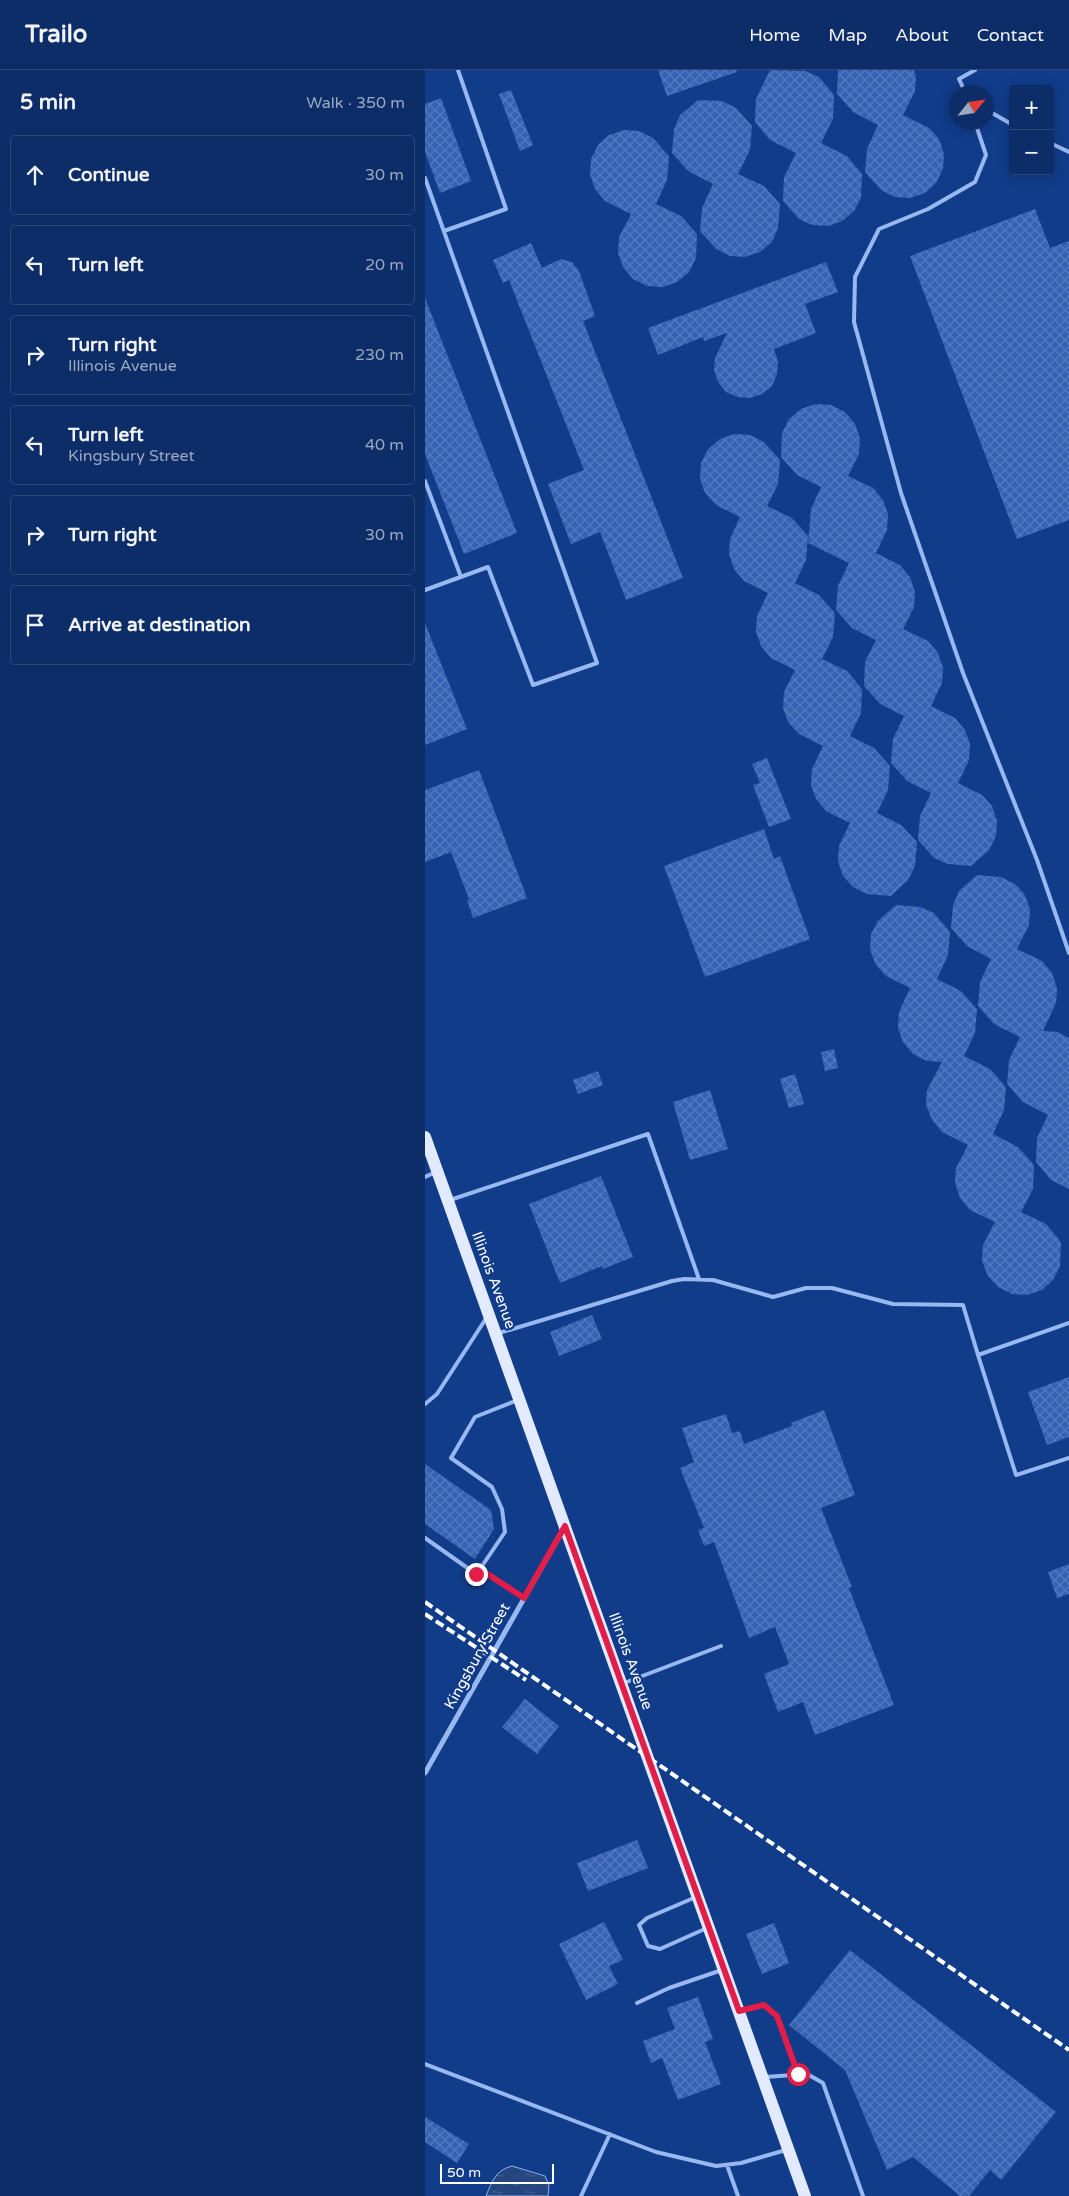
<!DOCTYPE html>
<meta charset="utf-8">
<style>
:root{--surface:#0d2d68;--page:#16356e;--text:#f1f3f6;--muted:#9aa8c0;--line:#2d497c}
body{margin:0;font-family:"Varela Round",sans-serif;background:var(--page);color:var(--text)}
.controls{position:absolute;right:15px;top:15px;display:grid;overflow:hidden;border-radius:5px;box-shadow:0 2px 12px #0003}
.controls button{width:45px;height:45px;display:grid;place-items:center;padding:0;border:0;border-bottom:1px solid var(--line);background:var(--surface);color:var(--text);font:25px sans-serif}
.compass{position:absolute;left:524px;top:15px;width:45px;height:45px;border-radius:50%;background:var(--surface);box-shadow:0 2px 12px #0003;rotate:60deg}
.scale{position:absolute;left:15px;bottom:12px;width:114px;box-sizing:border-box;padding-left:5px;border:2px solid #fff;border-top:0;font-size:14px;line-height:18px;white-space:nowrap;color:#fff;-webkit-text-stroke:4px #113c8a;paint-order:stroke}
.stop{position:absolute;width:15px;height:15px;margin:-11px;border:4px solid #e11d48;border-radius:50%;background:#fff}
.stop.end{background:#e11d48;border-color:#fff;box-shadow:0 1px 5px #0008}
.list{margin:0;padding:0;list-style:none}
h2{display:flex;justify-content:space-between;align-items:center;height:65px;margin:0;padding:0 20px;font-size:21px}
h2 small{font-size:16px;font-weight:400;color:var(--muted)}
.list li{display:grid;grid-template-columns:32px 1fr auto;gap:15px;align-items:center;box-sizing:border-box;height:80px;margin:0 10px 10px;padding:0 10px;border:1px solid var(--line);border-radius:5px}
.list b{display:block;font-size:19px;white-space:nowrap}
.list p{margin:0;font-size:16px;white-space:nowrap;color:var(--muted)}
.list em{font-size:16px;font-style:normal;color:var(--muted)}
.icon{flex:none;width:28px;height:28px;fill:none;stroke:currentColor;stroke-width:2;stroke-linecap:round;stroke-linejoin:round}
.map{position:relative;flex:none;width:644px;height:2126px;overflow:hidden}
header{display:flex;align-items:center;gap:30px;box-sizing:border-box;height:70px;padding:0 25px;background:var(--surface);border-bottom:1px solid var(--line)}
header strong{font-size:24px}
nav{display:flex;gap:28px;margin-inline-start:auto;font-size:18px}
main{display:flex}
aside{flex:1;background:var(--surface)}
.map>svg:first-child{display:block}
</style>
<header>
<strong>Trailo</strong>
<nav><a>Home</a><a>Map</a><a>About</a><a>Contact</a></nav>
</header>
<main>
<aside>
<h2>5 min<small>Walk · 350 m</small></h2>
<ul class="list">
<li><svg class="icon" aria-label="ahead" viewBox="0 0 24 24"><path d="M12 20V5M6 11l6-6 6 6"/></svg><div><b>Continue</b></div><em>30 m</em></li>
<li><svg class="icon" aria-label="left" viewBox="0 0 24 24"><path d="M17 20v-9H6M10 6l-5 5 5 5"/></svg><div><b>Turn left</b></div><em>20 m</em></li>
<li><svg class="icon" aria-label="right" viewBox="0 0 24 24"><path d="M7 20v-9h11M14 6l5 5-5 5"/></svg><div><b>Turn right</b><p>Illinois Avenue</p></div><em>230 m</em></li>
<li><svg class="icon" aria-label="left" viewBox="0 0 24 24"><path d="M17 20v-9H6M10 6l-5 5 5 5"/></svg><div><b>Turn left</b><p>Kingsbury Street</p></div><em>40 m</em></li>
<li><svg class="icon" aria-label="right" viewBox="0 0 24 24"><path d="M7 20v-9h11M14 6l5 5-5 5"/></svg><div><b>Turn right</b></div><em>30 m</em></li>
<li><svg class="icon" aria-label="arrive" viewBox="0 0 24 24"><path d="M6 21V4h12l-3 4 3 4H6"/></svg><div><b>Arrive at destination</b></div></li>
</ul>
</aside>
<div class="map">
<svg width="644" height="2126" viewBox="0 0 644 2126">
<defs>
<pattern id="water-ripples" width="26" height="14" patternUnits="userSpaceOnUse" patternTransform="scale(1.25)"><rect width="26" height="14" fill="#264680"/><path d="M2 4q2-2 4 0t4 0M15 11q2-2 4 0t4 0" fill="none" stroke="#476293"/></pattern>
<pattern id="building-cross-hatch" width="8" height="8" patternUnits="userSpaceOnUse" patternTransform="scale(1.25)"><rect width="8" height="8" fill="#3562b2"/><path d="M0 0l8 8M0 8l8-8" fill="none" stroke="#537abe"/></pattern>
</defs>
<rect width="100%" height="100%" fill="#113c8a"/>
<path fill="url(#water-ripples)" stroke="#89b2f5" d="M87,2096L120,2106L124,2115L123,2126H61C67,2111 71,2100 87,2096Z"/>
<path fill="url(#building-cross-hatch)" d="M233,0H311L312,2L242,26Z
M345,0L380,1L394,7L409,25L408,49L396,73L422,86L437,104L436,128L429,141L417,151L403,156L387,155L374,149L358,131L359,107L371,83L345,70L330,52L331,29Z
M413,0H489L491,6L490,21L478,45L504,58L514,69L519,84L518,99L511,113L500,123L485,128L470,127L456,120L440,102L442,79L453,55L428,42L412,24Z
M86,20L108,75L95,81L74,24Z
M16,28L46,111L15,123L0,82V34Z
M273,30L297,31L311,38L327,56L325,80L313,104L339,116L355,134L353,158L347,172L335,182L320,187L305,186L291,179L275,161L277,138L288,114L263,101L247,83L249,59L255,45Z
M199,60L214,61L228,68L244,86L242,110L231,134L256,146L272,164L271,188L264,202L252,212L238,217L222,216L208,209L198,197L193,183L194,167L206,144L180,131L170,119L165,104L166,89L173,75L184,65Z
M610,139L625,178L644,171V450L592,469L485,186Z
M106,173L117,198L136,189L147,192L154,201L170,246L158,251L258,508L201,530L175,462L146,474L123,414L159,400L84,210L78,213L68,190Z
M401,192L413,222L380,234L391,263L349,279L353,292L352,304L347,316L337,324L325,328L313,327L301,322L293,312L289,300L290,288L302,263L279,271L278,267L233,285L223,258Z
M0,228L92,463L39,484L0,384Z
M390,334L406,335L420,342L430,354L435,368L434,384L423,406L448,418L458,430L463,444L462,460L451,483L475,495L485,507L490,522L489,537L478,559L503,571L513,583L518,598L517,613L506,636L530,648L540,660L545,674L544,690L533,713L557,725L567,736L572,751L571,766L564,780L546,796L523,794L509,788L493,770L495,746L506,723L482,711L466,693L468,669L479,646L455,634L439,616L440,592L451,570L427,558L411,540L413,516L424,493L383,473L386,439L396,417L372,405L356,387L357,363L364,349L376,339Z
M309,364L325,365L339,372L355,390L353,414L342,436L367,448L383,466L381,490L370,513L394,525L410,543L408,567L397,589L422,601L437,619L436,643L425,666L449,678L465,696L463,720L452,743L476,755L492,772L490,796L483,810L466,826L442,824L428,817L418,806L413,791L414,776L425,753L401,741L391,729L386,715L387,699L398,676L374,664L363,652L358,638L359,622L370,600L346,588L336,576L331,562L332,546L343,523L319,511L309,499L304,484L305,469L315,447L291,435L280,423L275,409L276,393L283,379L295,369Z
M0,553L42,659L0,675Z
M342,688L366,749L344,757L328,715L335,713L327,694Z
M54,700L102,828L48,848L42,830L44,829L26,782L0,792V720Z
M339,759L349,789L355,786L385,869L280,907L239,796Z
M552,805L576,807L590,814L600,825L605,840L604,855L592,879L617,891L627,903L632,918L631,933L618,961L632,962L644,968V1119L626,1110L611,1092L612,1068L623,1045L598,1032L582,1014L584,990L595,967L569,954L553,936L555,912L566,889L542,876L526,858L528,835L534,821Z
M471,835L495,837L509,843L525,862L523,885L512,909L536,921L552,939L550,963L539,986L565,999L581,1017L579,1040L568,1064L593,1077L609,1095L608,1119L596,1142L621,1154L636,1172L635,1196L628,1210L617,1220L602,1225L587,1224L573,1217L563,1206L557,1191L558,1175L570,1152L545,1140L535,1128L530,1113L531,1098L543,1075L517,1062L507,1050L501,1035L502,1020L517,992L502,991L488,984L478,972L473,958L474,942L485,918L461,906L451,895L445,880L446,864L453,851Z
M409,979L413,998L400,1001L396,982Z
M173,1001L178,1015L153,1024L148,1010Z
M370,1004L379,1034L364,1038L355,1009Z
M285,1020L303,1079L265,1090L248,1032Z
M176,1106L208,1187L178,1199L177,1196L135,1213L104,1134Z
M167,1245L177,1269L134,1286L125,1262Z
M644,1307V1367L622,1375L603,1322Z
M399,1340L430,1425L396,1438L427,1517L424,1518L469,1635L390,1665L378,1632L353,1642L339,1604L364,1594L350,1557L324,1568L289,1472L279,1476L273,1460L279,1458L255,1398L269,1392L257,1358L301,1344L307,1363L315,1361L319,1374L367,1356L366,1353Z
M0,1394L66,1440L69,1459L50,1489L0,1454Z
M644,1494V1524L632,1528L623,1502Z
M100,1629L134,1656L112,1684L77,1657Z
M212,1770L223,1798L163,1821L152,1793Z
M179,1852L198,1890L184,1896L193,1914L161,1930L134,1874Z
M349,1853L364,1893L337,1904L321,1864Z
M425,1880L631,2042L576,2110L565,2100L544,2126H535L488,2087L462,2100L420,2000L364,1955Z
M273,1927L288,1969L280,1972L296,2014L253,2030L237,1988L226,1993L218,1971L250,1959L242,1938Z
M0,2047L44,2074L32,2093L0,2072Z"/>
<g fill="none" stroke-linecap="round" stroke-linejoin="round">
<path stroke="#97b8f1" stroke-width="4" d="M540,22L534,9L550,0
M562,40L588,55
M550,52L561,85L550,112L503,139L454,159L430,207L429,252L476,423L538,603L612,790L644,883
M625,73L644,82
M0,108L172,593L108,615L63,497L0,520
M19,161L81,139L33,0
M0,411L36,507
M0,1107L11,1102
M25,1130L223,1064L274,1209
M644,1253L553,1285L591,1405L644,1388
M74,1263L247,1211L259,1209L288,1210L348,1227L381,1218H407L468,1234L538,1235L553,1285
M93,1330L50,1347L26,1388L67,1417L77,1439L80,1462L55,1499L99,1528
M0,1334L12,1324L62,1247
M0,1468L51,1504L55,1499
M199,1613L296,1576
M271,1827L222,1848L214,1855L223,1876L235,1879L282,1858
M212,1933L244,1918L297,1900
M316,1941L339,1935L352,1946L373,2004
M0,1994L231,2082L291,2096L316,2093L361,2080
M340,2007L382,2004L398,2013L438,2126
M302,2095L313,2126
M156,2126L185,2064"/>
<path stroke="#97b8f1" stroke-width="5" d="M0,1703L139,1458"/>
<path stroke="#e1eaff" stroke-width="12" d="M0,1067L380,2126"/>
<path stroke="#fff" stroke-width="4" stroke-dasharray="9 4" stroke-linecap="butt" d="M0,1532L644,1980
M0,1544L101,1610"/>
</g>
<g fill="none" stroke-linecap="round" stroke-linejoin="round">
<path stroke="#e11d48" stroke-width="6" d="M51,1504L55,1499L99,1528L140,1456L314,1941L339,1935L352,1946L373,2004"/>
</g>
<g text-anchor="middle" dominant-baseline="central" stroke-width="4.5" stroke-linejoin="round" paint-order="stroke">
<g font-size="15" fill="#fff" stroke="#113c8a">
<text transform="translate(69 1210) rotate(70)">Illinois Avenue</text>
<text transform="translate(52 1586) rotate(-61)">Kingsbury Street</text>
<text transform="translate(206 1591) rotate(70)">Illinois Avenue</text>
</g>
</g>
</svg>
<div class="controls">
<button>+</button>
<button>−</button>
</div>
<svg class="compass" viewBox="-18 -18 36 36"><path d="M0-13l5 13h-10z" fill="#e53935"/><path d="M0 13l5-13h-10z" fill="#9aa8c0"/></svg>
<div class="scale">50 m</div>
<div class="stop" style="left:373px;top:2004px"></div>
<div class="stop end" style="left:51px;top:1504px"></div>
</div>
</main>
